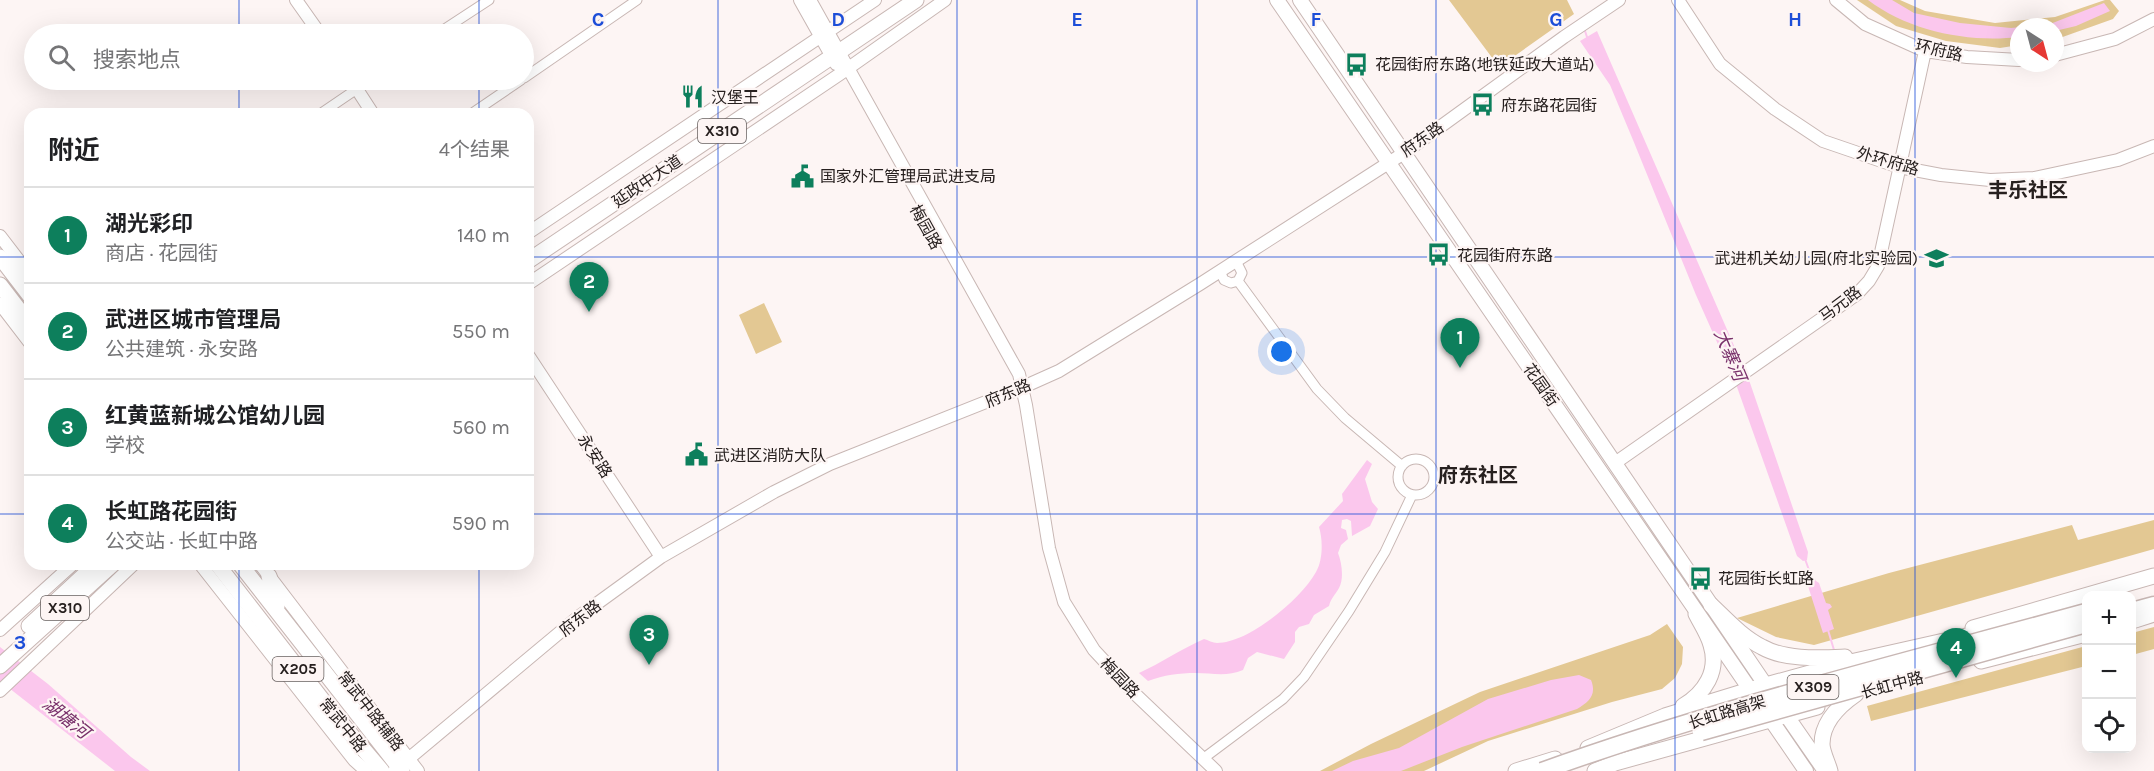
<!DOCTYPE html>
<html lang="zh">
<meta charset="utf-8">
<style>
:root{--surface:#fff;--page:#f2f2f2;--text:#202124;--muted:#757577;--line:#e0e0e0;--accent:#0d7f5c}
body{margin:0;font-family:Karla,"Noto Sans SC",sans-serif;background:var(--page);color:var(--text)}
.controls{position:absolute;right:18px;bottom:18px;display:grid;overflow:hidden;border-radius:12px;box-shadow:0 6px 24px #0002}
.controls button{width:54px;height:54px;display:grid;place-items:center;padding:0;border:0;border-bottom:2px solid var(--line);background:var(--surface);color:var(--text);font:30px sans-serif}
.compass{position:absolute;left:2010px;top:18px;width:54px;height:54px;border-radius:50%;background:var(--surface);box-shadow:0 6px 24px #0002;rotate:144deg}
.you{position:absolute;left:1282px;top:352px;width:21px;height:21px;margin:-15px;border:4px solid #fff;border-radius:50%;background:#1a73e8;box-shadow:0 0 0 9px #1a73e833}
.badge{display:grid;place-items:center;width:39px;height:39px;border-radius:50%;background:var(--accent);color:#fff;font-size:20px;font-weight:700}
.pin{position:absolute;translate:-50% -50px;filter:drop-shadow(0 2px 3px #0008)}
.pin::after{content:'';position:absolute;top:32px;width:21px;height:18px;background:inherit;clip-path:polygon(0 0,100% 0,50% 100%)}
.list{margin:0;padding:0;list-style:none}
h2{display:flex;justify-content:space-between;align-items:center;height:78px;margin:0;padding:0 24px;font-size:26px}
h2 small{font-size:20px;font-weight:400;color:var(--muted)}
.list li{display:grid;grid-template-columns:39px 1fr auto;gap:18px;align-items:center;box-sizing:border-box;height:96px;padding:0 24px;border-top:2px solid var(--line)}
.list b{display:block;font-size:22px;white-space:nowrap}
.list p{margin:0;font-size:20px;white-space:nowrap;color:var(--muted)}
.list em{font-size:20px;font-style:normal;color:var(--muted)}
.icon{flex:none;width:33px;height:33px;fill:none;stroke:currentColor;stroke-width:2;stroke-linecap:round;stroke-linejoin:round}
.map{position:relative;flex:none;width:2154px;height:771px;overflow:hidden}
.search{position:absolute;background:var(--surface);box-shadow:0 6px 24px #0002;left:24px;top:24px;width:510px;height:66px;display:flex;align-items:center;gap:15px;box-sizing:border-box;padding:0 21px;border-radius:33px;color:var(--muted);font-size:22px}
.panel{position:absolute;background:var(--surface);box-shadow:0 6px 24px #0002;left:24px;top:108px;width:510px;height:462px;border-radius:18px}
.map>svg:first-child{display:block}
</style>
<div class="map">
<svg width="2154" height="771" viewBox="0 0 2154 771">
<rect width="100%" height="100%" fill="#fdf5f4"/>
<path fill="#e3c893" d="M1449,0H1567L1574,14L1499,67Z
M1857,0H1900L1925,11L1995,23L2055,17L2105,0H2110L2119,11L2113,19L2057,39H2055V27H2019V45L2000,48L1946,41L1896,26Z
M764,303L782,342L756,354L739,315Z
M2154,520V549L1814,645L1776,637L1737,618L1889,573L2072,525L2078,540Z
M1667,624L1683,647L1682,664L1675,678L1662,689L1612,702L1488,741L1424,771H1320L1371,744L1480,692L1650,635Z
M2154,627V649L2132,655V633Z
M2086,646V666L1871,721L1867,706Z"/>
<path fill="#fbc7ed" d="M1868,0H1892L1914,13L1960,23L2011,28L2050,24L2104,3L2110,11L2076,26L2055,31V27H2019V37C1968,43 1909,31 1868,0Z
M1597,31L1749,380L1808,552L1807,560L1803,561L1797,556L1737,387L1696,295L1633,140L1610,85L1580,41Z
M1367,460L1372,464L1365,479L1372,502L1378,509L1370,526L1352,536L1351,521L1347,519L1342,520L1341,528L1346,530L1348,539L1341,545L1338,553C1342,563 1344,579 1339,588C1335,595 1331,598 1329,606L1314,615L1309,624L1299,627L1295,632V642L1284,659L1257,652L1248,658L1243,670C1227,677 1212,673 1196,673C1179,673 1164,675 1148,681L1139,673C1161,663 1181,649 1204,639C1208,640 1213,643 1217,643C1249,643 1301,599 1316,572C1323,560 1323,540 1319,527L1343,501L1342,494Z
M1815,578L1816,581L1819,583L1826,603L1830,604L1832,607L1828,610L1834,629L1823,633L1808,586L1811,583L1810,579Z
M0,647L48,684L131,757L150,771H115L0,681Z
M1579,675L1591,680C1597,695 1589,702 1577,709L1462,747L1401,771H1332L1353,761L1399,748L1488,699L1551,680Z"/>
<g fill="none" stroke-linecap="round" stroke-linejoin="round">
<path stroke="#fbc7ed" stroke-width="2" d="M1584,28L1588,40
M1805,559L1813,581
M1828,630L1834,650"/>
<defs>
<path id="minor" d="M437,34L489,0
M524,78L637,0
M320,114L370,80
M471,114L521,80
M1220,271L1224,280L1231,283L1238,281L1242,273L1236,261
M1238,281L1317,389L1345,418L1402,466
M1398 477a18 18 0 1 1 36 0a18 18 0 1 1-36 0Z
M1204,758L1283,699L1304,677L1349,611L1385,552L1412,495"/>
<path id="tertiary" d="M296,0L320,34
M800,0L836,64
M810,0L1019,374L1026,405L1049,548L1064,602L1094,650L1133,692L1216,771
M1678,0L1720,64L1775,109L1823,141L1899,167L1941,175L1990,180L2034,178L2118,160L2154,146
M1836,0L1865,24L1925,51L1967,57L2019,60
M2055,55L2115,39L2154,19
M351,80L373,114
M528,233L875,0
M0,236L30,275
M528,284L840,74L945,0
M0,304L30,343
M528,355L661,557
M1615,463L1857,294L1869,281L1878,266L1925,51
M200,564L354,760L366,771
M260,564L418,771
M0,630L73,564
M0,691L134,564
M394,771L577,618L661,557L774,492L830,464L1021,388L1059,371L1200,284L1404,153L1564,37L1619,0"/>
<path id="secondary" d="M1277,0L1806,771
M1300,0L1771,693
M1782,709L1825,771"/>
<path id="primary" d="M0,257L30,296
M528,261L916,0
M0,285L30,324
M217,564L331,711L382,771
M240,564L402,771
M269,576L277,606
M1711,605C1727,620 1742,637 1762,647C1785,660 1819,658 1845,657
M2132,621L2154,614
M29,626L96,564
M1973,628L2154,576
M1981,661L2086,634
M0,666L113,564
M1683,706C1705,693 1719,671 1711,645C1708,634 1701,624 1696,614
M1588,748L1665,716L1766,685L1846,663L1984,632
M1516,771L1555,759
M1595,771L1615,763L1817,707
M1830,771C1828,763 1822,752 1822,744C1822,722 1840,705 1856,694"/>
<path id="trunk" d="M2132,611L2154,605"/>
</defs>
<use href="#minor" stroke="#c8b7b4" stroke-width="11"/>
<use href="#tertiary" stroke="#c8b7b4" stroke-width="14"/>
<use href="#secondary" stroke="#c8b7b4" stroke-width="16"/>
<use href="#primary" stroke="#c8b7b4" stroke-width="17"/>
<use href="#trunk" stroke="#c8b7b4" stroke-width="19"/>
<use href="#minor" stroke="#fff" stroke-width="9"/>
<use href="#tertiary" stroke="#fff" stroke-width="12"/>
<use href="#secondary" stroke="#fff" stroke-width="14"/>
<use href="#primary" stroke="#fff" stroke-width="15"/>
<use href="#trunk" stroke="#fff" stroke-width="16"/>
<defs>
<path id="trunk-bridge" d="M1701,732L2086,624
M1542,771C1720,707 1904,662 2086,612"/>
</defs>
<use href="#trunk-bridge" stroke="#c8b7b4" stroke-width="19" stroke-linecap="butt"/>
<use href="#trunk-bridge" stroke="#fff" stroke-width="16"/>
</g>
<path fill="none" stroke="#1d4ed8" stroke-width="1.5" stroke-opacity="0.55" d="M239,0V34M479,0V34M718,0V771M957,0V771M1197,0V771M1436,0V771M1675,0V771M1915,0V771M239,80V114M479,80V114M0,257H30M528,257H2154M0,514H30M528,514H2154M239,564V771M479,564V771"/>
<defs>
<symbol id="bus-bare" viewBox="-9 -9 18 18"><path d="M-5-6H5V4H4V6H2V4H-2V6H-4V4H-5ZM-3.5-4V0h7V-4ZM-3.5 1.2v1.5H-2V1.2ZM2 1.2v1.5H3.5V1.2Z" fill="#0d7f5c" stroke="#fdf5f4" stroke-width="2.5" paint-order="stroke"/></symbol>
<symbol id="restaurant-bare" viewBox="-9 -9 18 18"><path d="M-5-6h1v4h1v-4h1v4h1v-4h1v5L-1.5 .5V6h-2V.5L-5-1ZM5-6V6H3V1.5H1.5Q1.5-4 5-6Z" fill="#0d7f5c" stroke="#fdf5f4" stroke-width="2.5" paint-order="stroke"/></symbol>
<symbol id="civic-bare" viewBox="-9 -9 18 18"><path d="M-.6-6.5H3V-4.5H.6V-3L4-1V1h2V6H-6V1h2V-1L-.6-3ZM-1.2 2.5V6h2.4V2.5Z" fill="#0d7f5c" stroke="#fdf5f4" stroke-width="2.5" paint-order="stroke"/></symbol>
<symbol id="school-bare" viewBox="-9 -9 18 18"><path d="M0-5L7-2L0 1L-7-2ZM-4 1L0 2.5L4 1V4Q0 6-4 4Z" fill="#0d7f5c" stroke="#fdf5f4" stroke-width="2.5" paint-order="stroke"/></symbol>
</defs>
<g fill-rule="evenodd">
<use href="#bus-bare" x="1340" y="48" width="33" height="33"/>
<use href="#restaurant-bare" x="676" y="80" width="33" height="33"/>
<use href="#bus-bare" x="1466" y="88" width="33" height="33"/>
<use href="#civic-bare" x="786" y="160" width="33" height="33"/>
<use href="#bus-bare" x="1422" y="238" width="33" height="33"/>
<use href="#school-bare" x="1920" y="242" width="33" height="33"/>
<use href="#civic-bare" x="680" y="438" width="33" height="33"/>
<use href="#bus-bare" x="1684" y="562" width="33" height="33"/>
</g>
<g text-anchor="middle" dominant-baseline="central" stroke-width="4.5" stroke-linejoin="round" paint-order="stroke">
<g fill="#fdf5f4" stroke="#67605f" stroke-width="1.5">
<rect x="698" y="119" width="48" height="24" rx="4.5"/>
<rect x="41" y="596" width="48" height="24" rx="4.5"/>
<rect x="272.5" y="657" width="51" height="24" rx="4.5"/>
<rect x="1787.5" y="675" width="51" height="24" rx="4.5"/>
</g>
<g font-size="15" font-weight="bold" fill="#27201f">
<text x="722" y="131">X310</text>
<text x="65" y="608">X310</text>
<text x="298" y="669">X205</text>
<text x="1813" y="687">X309</text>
</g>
<g font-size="16" fill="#27201f" stroke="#fdf5f4">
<text transform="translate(1939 50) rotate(13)">环府路</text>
<text transform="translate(1422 139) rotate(-35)">府东路</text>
<text transform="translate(1888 161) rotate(16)">外环府路</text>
<text transform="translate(647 181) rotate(-34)">延政中大道</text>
<text transform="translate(926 227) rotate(61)">梅园路</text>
<text transform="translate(1840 304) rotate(-37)">马元路</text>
<text transform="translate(1541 385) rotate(55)">花园街</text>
<text transform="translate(1008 393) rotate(-23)">府东路</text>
<text transform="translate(595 456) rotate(57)">永安路</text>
<text transform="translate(580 618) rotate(-38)">府东路</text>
<text transform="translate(1120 678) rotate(46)">梅园路</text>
<text transform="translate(1892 685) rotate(-15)">长虹中路</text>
<text transform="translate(371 711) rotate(52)">常武中路辅路</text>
<text transform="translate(1727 712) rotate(-17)">长虹路高架</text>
<text transform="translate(343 725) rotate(51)">常武中路</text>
</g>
<g font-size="16" fill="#27201f" stroke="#fdf5f4" text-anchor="start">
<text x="1375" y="64">花园街府东路(地铁延政大道站)</text>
<text x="711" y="97">汉堡王</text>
<text x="1501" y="105">府东路花园街</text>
<text x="820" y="176">国家外汇管理局武进支局</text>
<text x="1457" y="255">花园街府东路</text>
<text x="1918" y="258" text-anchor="end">武进机关幼儿园(府北实验园)</text>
<text x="714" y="455">武进区消防大队</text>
<text x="1718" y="578">花园街长虹路</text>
</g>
<g font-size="18" font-style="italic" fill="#79316b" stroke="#fdf5f4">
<text transform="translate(1730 355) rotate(67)">大寨河</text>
<text transform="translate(66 718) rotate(39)">湖塘河</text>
</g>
<g font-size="20" font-weight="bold" fill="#27201f" stroke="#fdf5f4">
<text x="2028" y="190">丰乐社区</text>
<text x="1478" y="475">府东社区</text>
</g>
</g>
<g font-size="20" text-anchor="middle" font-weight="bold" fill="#1d4ed8" stroke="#fdf5f4" stroke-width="4.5" stroke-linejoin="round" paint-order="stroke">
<text x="598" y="26">C</text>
<text x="838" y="26">D</text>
<text x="1077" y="26">E</text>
<text x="1316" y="26">F</text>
<text x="1556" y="26">G</text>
<text x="1795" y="26">H</text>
<text x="20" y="649">3</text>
</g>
</svg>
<div class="controls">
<button>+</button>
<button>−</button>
<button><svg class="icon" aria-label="locate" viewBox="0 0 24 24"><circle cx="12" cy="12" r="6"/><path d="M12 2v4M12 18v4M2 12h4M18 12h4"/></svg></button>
</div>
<svg class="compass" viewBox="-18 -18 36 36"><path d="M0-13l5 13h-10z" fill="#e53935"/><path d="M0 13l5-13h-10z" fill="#757577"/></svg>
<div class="you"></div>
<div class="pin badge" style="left:1460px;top:368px">1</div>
<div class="pin badge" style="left:589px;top:312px">2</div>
<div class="pin badge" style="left:649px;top:665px">3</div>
<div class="pin badge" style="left:1956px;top:678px">4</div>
<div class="search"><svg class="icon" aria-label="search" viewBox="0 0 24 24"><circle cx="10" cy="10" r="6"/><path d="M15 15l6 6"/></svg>搜索地点</div>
<section class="panel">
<h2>附近<small>4个结果</small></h2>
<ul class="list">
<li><span class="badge">1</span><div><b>湖光彩印</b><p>商店 · 花园街</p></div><em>140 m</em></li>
<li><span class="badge">2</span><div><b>武进区城市管理局</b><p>公共建筑 · 永安路</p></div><em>550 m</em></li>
<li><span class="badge">3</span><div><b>红黄蓝新城公馆幼儿园</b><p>学校</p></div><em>560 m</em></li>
<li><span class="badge">4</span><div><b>长虹路花园街</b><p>公交站 · 长虹中路</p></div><em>590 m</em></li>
</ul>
</section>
</div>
